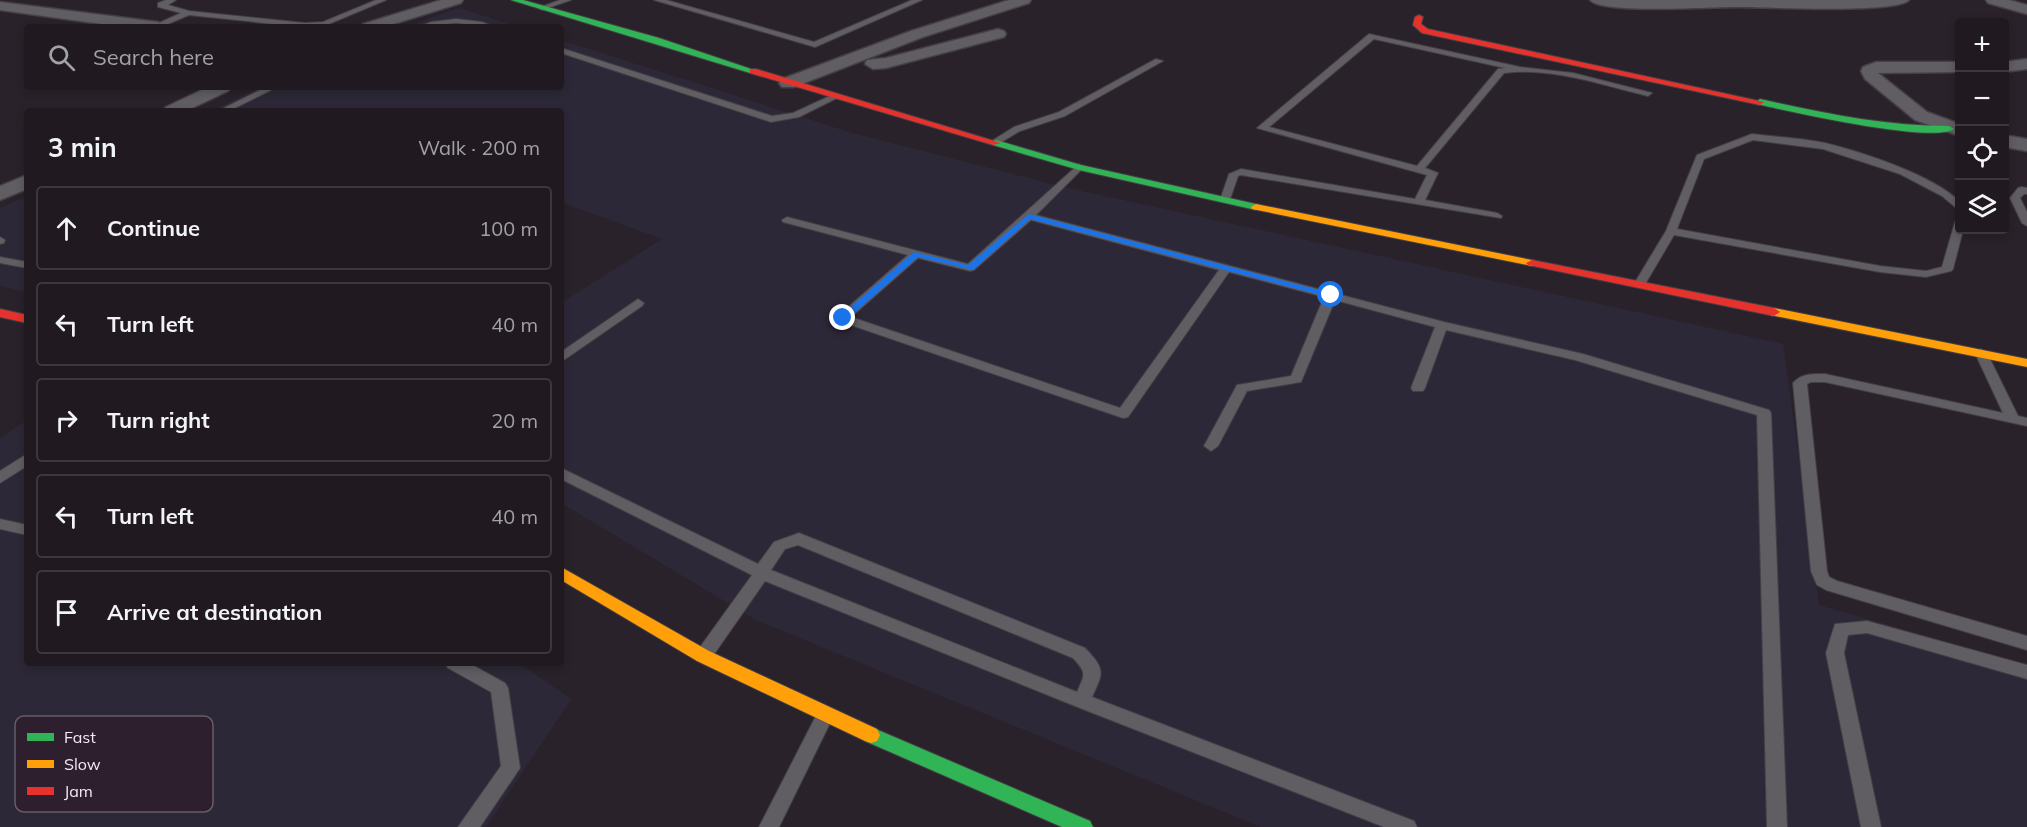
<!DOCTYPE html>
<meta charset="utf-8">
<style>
:root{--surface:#201a20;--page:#282329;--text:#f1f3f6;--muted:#a2a1a5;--line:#3d383e}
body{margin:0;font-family:Mulish,sans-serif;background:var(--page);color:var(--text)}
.controls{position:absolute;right:18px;top:18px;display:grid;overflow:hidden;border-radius:6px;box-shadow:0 3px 9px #0003}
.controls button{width:54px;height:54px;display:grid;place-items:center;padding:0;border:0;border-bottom:2px solid var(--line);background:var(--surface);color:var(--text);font:30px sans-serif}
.stop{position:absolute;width:18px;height:18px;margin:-14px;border:4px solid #1a73e8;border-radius:50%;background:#fff}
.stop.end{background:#1a73e8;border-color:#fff;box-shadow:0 2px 6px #0008}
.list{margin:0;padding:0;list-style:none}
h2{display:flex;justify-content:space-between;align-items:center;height:78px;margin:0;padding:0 24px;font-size:26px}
h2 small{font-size:20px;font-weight:400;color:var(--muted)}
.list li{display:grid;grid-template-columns:39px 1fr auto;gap:18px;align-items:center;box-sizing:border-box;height:84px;margin:0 12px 12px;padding:0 12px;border:2px solid var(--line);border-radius:6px}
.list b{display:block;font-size:22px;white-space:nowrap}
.list em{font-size:20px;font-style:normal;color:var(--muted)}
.icon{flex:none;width:33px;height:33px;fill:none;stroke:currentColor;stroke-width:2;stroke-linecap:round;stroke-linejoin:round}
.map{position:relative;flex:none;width:2027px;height:827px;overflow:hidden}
.search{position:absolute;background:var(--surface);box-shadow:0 3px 9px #0003;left:24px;top:24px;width:540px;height:66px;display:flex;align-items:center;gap:15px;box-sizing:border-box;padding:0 21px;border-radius:6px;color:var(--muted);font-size:22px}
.panel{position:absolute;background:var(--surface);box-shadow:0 3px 9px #0003;left:24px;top:108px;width:540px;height:558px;border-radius:6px}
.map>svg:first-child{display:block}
</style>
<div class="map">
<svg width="2027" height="827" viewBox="0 0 2027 827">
<rect width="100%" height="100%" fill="#2a222a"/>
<path fill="#2d2837" d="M459,8L519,27H405Z
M561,40L849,132L1068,188L1783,344L1819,605L2027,665V827H1261L756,620L561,503V303L662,239L561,202V111H211L260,87H561Z
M27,196V292L0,286V208Z
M27,420V663H519L571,699L486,827H0V438Z"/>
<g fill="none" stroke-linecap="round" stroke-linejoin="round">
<defs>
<path id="lane" d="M166,0H176L168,5L189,11L305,23L323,22L376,0H386L324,26L302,27L189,15L161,27H150L181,13L158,7V3Z
M560,0H571L542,10L538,8Z
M654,0H666L814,42L912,0H922L815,47Z
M456,19L482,22L495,27L456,23L418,27L431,22Z
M1369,34L1520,67L1573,73L1652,93L1648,96C1602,85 1552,67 1504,73L1425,168L1438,173L1425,200L1497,213L1502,216L1501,218L1241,175L1238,176L1229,202H1221L1220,200L1229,174L1241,169L1415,199L1427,175L1257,128ZM1374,39L1505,68L1498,69L1417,166L1269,127Z
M561,48L772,116L793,113L832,95L839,97L799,117L771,122L561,53Z
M1156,59L1163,61L1065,116L1020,131L998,144L990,142L1014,127L1059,112Z
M266,87H277L229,111H218Z
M1752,134C1776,137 1802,138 1825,143C1862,152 1933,175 1960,202V211L1942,196L1900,174L1823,149L1753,140L1704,159L1677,229L1880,266L1926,271L1942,267L1955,222L1960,219V230H1963L1953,269L1951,271L1926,277L1880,272L1674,235L1644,286H1636L1634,284L1666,231L1697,155Z
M1079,164L1084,167L1036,215L1444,322L1583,354L1769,410L1771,413L1787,827H1767L1757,415L1575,360L1446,330L1425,388L1423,391H1413L1411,388L1435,327L1335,300L1301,382L1247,391L1218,446L1211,451L1204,446L1237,385L1291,376L1324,297L1229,272L1128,417L1123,418L839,321L837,318L839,315L908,255L783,222L782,220L787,217L968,264ZM1031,220L1219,270L1120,408L851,317L918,258L970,271L974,270Z
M2022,187L2027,188V194H2024L2020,198L2027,212V226L2022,223L2010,198L2018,188Z
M0,237L5,240L4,243L0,244Z
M0,257L27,262V268L0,263Z
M638,299L644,303L642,306L561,362V352Z
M1981,349L1987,353L2018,416L2027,418V426L1825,382H1811L1807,384L1827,571L1829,577L1837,581L2027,636V650L1826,590L1817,585L1811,571L1793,383C1802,373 1813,374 1825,374L2003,413L1975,353Z
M27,454V466L0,483V471Z
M561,468L758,564L774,542L799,533L1085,648C1105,669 1104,672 1092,697L1414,821L1417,827H1384L1075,706L765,581L710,660L704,662L698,660L695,655L698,650L752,575L561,479ZM798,545L1073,658C1087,673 1085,674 1077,692L771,570L785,549Z
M0,519L27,525V535L0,529Z
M1867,621L2027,665V679L1867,633L1848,635L1844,653L1881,827H1861L1826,653L1835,624Z
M445,663H469L505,683L508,688L520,768L480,827H458L501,766L491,692L448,668Z
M824,709L830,712L833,717L779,827H759L818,712Z"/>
<path id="street" d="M441,0H463L461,3L384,27H360L363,24Z
M1009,0H1031L1029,3L923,37L794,87H782L779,83L782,79L911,31Z
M1590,0H1909C1897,14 1765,7 1740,7C1715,6 1603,15 1590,0Z
M1986,0H2009L2027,5V14L1988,3Z
M0,2L158,22L166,27H123L0,10Z
M998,29L1004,31L1006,34L1004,37L886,68L873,69L865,64L867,60L886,58Z
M2027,59V69L2004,72V62Z
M1876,62H1960V72L1878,73L1927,112L1960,124V136L1915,120L1865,79L1861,71L1863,67Z
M208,87H231L228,91L186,111H163L166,107Z
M2004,135L2027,139V151L2004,147Z
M27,175V189L0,200V186Z"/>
<path id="fast" d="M511,0H523L659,38L757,71L750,73Z
M1760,99C1823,113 1884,126 1949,126L1954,129C1933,144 1787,111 1757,104L1756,102Z
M996,140L1081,165L1256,204L1261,207L1256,210L1079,170L993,145L991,143Z
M871,727L1090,821L1093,827H1062L865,741L862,735L865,729Z"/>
<path id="slow" d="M1256,204L1532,260L1538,263L1532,266L1252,209L1251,207Z
M1774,308L2027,359V367L1770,315L1768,312Z
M561,567L709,651L877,729L880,735L877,741L871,743L865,741L697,661L561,580Z"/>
<path id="jam" d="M1419,15L1423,17L1421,24L1428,29L1764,102L1760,105L1422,33L1413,25L1415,17Z
M750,69H756L1001,143L993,145L750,73Z
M1532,260L1774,308L1780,312L1774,316L1528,265L1526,263Z
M0,309L27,315V323L0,317Z"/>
</defs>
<use href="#lane" stroke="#453f45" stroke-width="2"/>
<use href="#street" stroke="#453f45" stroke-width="3"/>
<use href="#fast" stroke="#453f45" stroke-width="2"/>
<use href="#slow" stroke="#453f45" stroke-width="2"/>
<use href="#jam" stroke="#453f45" stroke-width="2"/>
<use href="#lane" fill="#605e62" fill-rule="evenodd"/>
<use href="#street" fill="#605e62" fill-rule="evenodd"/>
<use href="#fast" fill="#30b455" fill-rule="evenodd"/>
<use href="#slow" fill="#ff9f0a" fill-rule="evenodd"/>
<use href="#jam" fill="#e5322d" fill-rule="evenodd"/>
</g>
<path fill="#1a73e8" d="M1029,214L1334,294L1335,295L1328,297L1030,219L973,270L918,257L846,320L838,318L914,252L968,265Z"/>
<rect x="15" y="716" width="198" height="96" rx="9" fill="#2d1f2e" stroke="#685c69" stroke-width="1.5"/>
<rect x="27" y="733" width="27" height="8" fill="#30b455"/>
<rect x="27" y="760" width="27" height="8" fill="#ff9f0a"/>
<rect x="27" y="787" width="27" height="8" fill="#e5322d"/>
<g font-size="16" fill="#f3e9f3">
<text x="64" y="743">Fast</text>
<text x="64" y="770">Slow</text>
<text x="64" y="797">Jam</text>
</g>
</svg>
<div class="controls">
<button>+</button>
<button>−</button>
<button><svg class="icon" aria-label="locate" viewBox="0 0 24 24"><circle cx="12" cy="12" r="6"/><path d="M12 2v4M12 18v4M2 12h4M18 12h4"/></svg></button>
<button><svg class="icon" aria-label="layers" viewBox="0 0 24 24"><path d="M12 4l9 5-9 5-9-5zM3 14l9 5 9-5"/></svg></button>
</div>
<div class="stop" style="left:1331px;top:295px"></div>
<div class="stop end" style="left:843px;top:318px"></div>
<div class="search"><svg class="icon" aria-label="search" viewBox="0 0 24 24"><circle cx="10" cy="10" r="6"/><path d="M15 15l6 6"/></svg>Search here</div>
<section class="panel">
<h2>3 min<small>Walk · 200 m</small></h2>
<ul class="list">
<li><svg class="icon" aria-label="ahead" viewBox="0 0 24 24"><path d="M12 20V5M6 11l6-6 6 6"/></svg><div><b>Continue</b></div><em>100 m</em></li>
<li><svg class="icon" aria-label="left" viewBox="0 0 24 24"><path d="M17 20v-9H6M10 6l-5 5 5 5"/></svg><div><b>Turn left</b></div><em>40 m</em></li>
<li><svg class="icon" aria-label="right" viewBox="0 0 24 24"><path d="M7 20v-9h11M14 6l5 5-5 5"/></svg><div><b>Turn right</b></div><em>20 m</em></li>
<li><svg class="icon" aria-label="left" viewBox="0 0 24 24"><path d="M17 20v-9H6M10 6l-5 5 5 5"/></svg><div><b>Turn left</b></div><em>40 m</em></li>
<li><svg class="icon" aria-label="arrive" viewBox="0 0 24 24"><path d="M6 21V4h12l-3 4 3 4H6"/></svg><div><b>Arrive at destination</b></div></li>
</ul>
</section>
</div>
